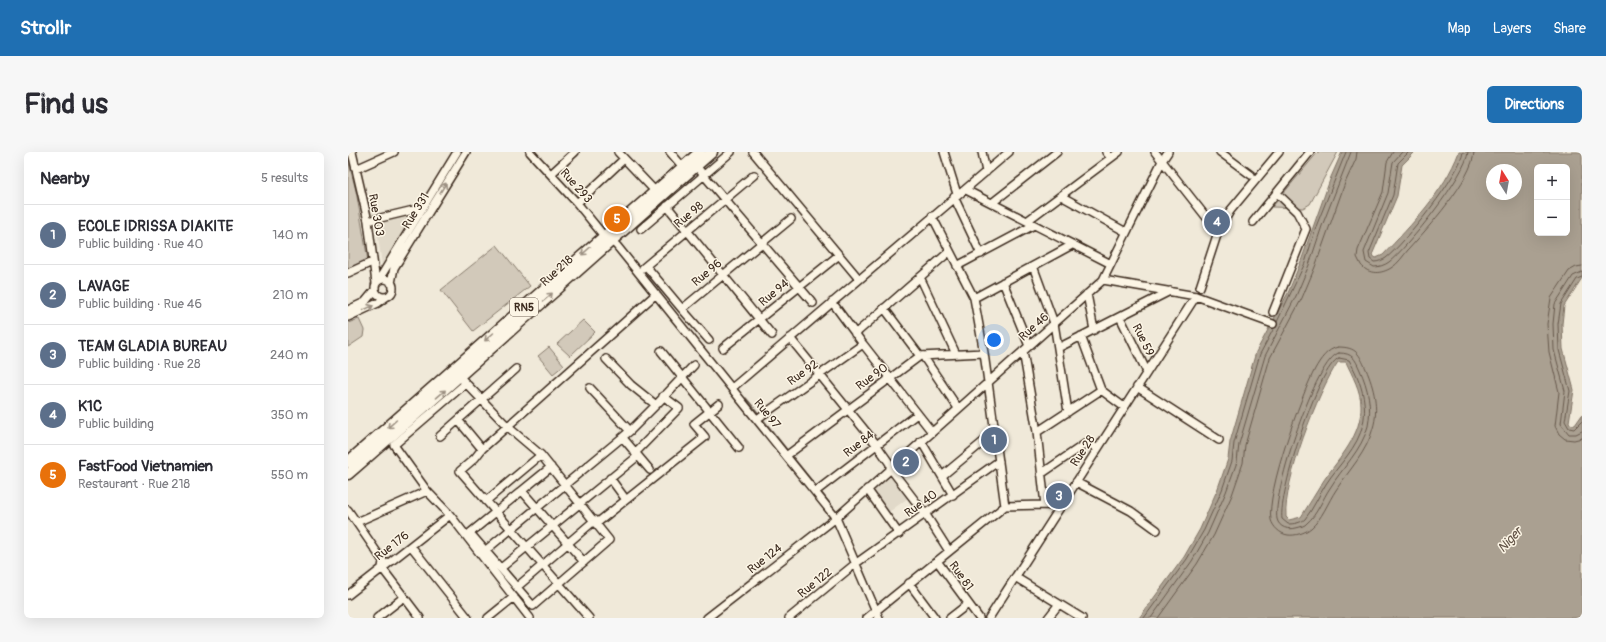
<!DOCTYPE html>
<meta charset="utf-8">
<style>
:root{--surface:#fff;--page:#f7f7f7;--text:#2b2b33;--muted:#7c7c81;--line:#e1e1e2;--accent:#1f6fb2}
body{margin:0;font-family:Pangolin,sans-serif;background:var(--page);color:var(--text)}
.controls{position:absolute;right:12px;top:12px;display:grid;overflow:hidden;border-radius:6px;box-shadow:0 4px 16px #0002}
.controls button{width:36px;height:36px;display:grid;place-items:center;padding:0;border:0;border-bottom:1px solid var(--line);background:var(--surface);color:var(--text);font:20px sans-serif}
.compass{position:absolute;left:1138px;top:12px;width:36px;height:36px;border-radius:50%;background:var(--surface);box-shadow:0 4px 16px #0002;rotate:349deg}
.you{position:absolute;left:646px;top:188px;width:14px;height:14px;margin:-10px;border:3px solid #fff;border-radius:50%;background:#1a73e8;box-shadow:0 0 0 6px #1a73e833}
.badge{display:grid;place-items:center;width:26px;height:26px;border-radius:50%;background:var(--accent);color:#fff;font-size:13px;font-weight:700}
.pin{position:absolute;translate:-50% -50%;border:2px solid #fff;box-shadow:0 1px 4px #0006}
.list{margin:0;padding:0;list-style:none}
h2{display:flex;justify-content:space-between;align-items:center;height:52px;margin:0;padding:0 16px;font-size:17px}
h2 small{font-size:13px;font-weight:400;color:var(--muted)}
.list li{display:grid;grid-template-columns:26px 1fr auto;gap:12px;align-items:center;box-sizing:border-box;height:60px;padding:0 16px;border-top:1px solid var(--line)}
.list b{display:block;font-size:15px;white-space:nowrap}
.list p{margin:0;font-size:13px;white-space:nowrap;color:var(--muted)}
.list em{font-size:13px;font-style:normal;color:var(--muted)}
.map{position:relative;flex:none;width:1234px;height:466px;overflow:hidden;border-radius:6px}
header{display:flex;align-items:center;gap:24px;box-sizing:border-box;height:56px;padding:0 20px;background:var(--accent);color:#fff}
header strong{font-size:19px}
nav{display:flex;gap:22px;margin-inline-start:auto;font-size:14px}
.intro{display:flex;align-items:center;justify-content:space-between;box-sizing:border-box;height:96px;padding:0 24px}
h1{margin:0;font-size:28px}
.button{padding:10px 18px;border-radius:6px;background:var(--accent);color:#fff;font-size:14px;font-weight:700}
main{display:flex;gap:24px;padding:0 24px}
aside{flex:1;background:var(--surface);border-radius:6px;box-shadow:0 4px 16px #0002}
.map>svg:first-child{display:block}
</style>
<header>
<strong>Strollr</strong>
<nav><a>Map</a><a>Layers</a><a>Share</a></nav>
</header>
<div class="intro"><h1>Find us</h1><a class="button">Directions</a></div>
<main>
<aside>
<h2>Nearby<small>5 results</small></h2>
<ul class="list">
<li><span class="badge" style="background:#5c6f8a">1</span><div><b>ECOLE IDRISSA DIAKITE</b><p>Public building · Rue 40</p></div><em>140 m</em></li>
<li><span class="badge" style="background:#5c6f8a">2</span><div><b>LAVAGE</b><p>Public building · Rue 46</p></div><em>210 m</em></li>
<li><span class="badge" style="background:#5c6f8a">3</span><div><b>TEAM GLADIA BUREAU</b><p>Public building · Rue 28</p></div><em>240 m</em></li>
<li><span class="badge" style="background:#5c6f8a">4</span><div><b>K1C</b><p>Public building</p></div><em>350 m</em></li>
<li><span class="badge" style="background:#e8710a">5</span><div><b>FastFood Vietnamien</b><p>Restaurant · Rue 218</p></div><em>550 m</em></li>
</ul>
</aside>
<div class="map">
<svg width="1234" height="466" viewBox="0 0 1234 466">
<rect width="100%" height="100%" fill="#f0e9d9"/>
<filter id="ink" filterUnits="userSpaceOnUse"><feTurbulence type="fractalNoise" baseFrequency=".025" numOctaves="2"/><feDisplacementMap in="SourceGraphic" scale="8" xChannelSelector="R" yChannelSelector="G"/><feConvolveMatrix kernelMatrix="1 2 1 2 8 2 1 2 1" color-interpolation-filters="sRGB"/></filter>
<g filter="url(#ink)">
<path fill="#e1d9c9" d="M69,60L34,112L28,71Z
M542,321L560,346L541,360L524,338Z"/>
<path fill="#d2c9ba" stroke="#867a6c" d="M970,0H990L962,52L955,56L924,55Z
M0,7L8,39L20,109L0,117Z
M149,93L182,134L125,179L93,138Z
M11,167L16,178L15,185L0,195V171Z
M235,168L247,180L222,204L209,192Z
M201,195L216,213L205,222L190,204Z"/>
<path fill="#aaa091" stroke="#7e7163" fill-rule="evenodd" d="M994,0H1067L1054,13L1049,44L1024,103L1028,106L1035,103C1064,72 1096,40 1111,0H1234V126L1216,154L1214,172L1215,197L1226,238L1221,270L1223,273H1227L1234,263V466H791L836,405L852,377L870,336L880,307L882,290L908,200L940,141L953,109L983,25ZM1189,15H1219V81H1189ZM1144,18H1168V42H1144ZM990,210H998C1004,223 1013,239 1013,253C1014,283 992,305 976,328C968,340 961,353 953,365L941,368L938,365C935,330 970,239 990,210Z"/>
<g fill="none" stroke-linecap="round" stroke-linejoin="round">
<path stroke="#67594c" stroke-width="1" d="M1045,0L1039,10L1035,40L1010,98L1009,105L1013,113C1021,123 1033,122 1043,116C1050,112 1055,104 1060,98C1078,78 1125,27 1126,0
M1054,0L1045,10L1040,41L1016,100L1018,110L1026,115C1031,115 1037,113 1041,110C1059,96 1119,22 1120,0
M1061,0L1050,11L1045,43L1021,101L1022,107L1026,110C1030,110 1035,108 1038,106C1056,92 1113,22 1115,0
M1234,114L1228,115L1221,119L1203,146L1199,172L1201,200L1211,240L1207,274L1211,282L1217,287L1226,288L1234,286
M1234,120L1225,124L1207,152L1205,172L1206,198L1217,239L1213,272L1221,282H1228L1234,279
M1234,125L1229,127L1213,152L1210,172L1211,198L1222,239L1217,269L1221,276L1226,277L1234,269
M929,170L957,111L969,72L998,0
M990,195C1009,195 1011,202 1018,217C1026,236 1031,256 1025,276C1019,300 1001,318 988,338C980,350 974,367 963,376C957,381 947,384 940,383C932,382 925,375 923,368C918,340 953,244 967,217C972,208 979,197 990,195Z
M991,201C1005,201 1007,207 1012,218C1020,236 1024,254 1020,274C1014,298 994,316 982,336C975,346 969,363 959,371C957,374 952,375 948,376C941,378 931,376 929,367C924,343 968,205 991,201Z
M991,206L1001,208C1012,227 1020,250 1015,272C1010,296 990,313 978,332C971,343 965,357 957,367C953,371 945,372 940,372L934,367C930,344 970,213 991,206Z
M796,466L839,407L856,378L874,338L884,309L886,291L912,202L926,176
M803,466L844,409L860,381L878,340L889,310L891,292L917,204L948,144L961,113L974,74L1003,0
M810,466L849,412L866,383L884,343L895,311L897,293L922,206L954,146L967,115L997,31L1008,7L1009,0"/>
<path stroke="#7e7163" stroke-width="1.5" d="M398,246L412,263
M414,266L440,299
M444,304L469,335
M473,340L490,362
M492,365L510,408
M512,411L530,454
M532,459L535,466"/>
<defs>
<path id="minor" d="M4,0L20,69L28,131
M182,0L229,51L256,84L263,88L269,94L488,366L531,466
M270,0L307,39
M322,0L335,15
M405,0L511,127
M596,0L609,42
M634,0L638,20
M758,0L763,6
M807,0L870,80
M872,0L903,23
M348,14L465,151
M8,17L46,0
M203,22L227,0
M618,38L763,112
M713,44L778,80
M606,45L633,102
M229,51L276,7
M644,51L709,0
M319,54L424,183
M584,64L626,146L636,201L657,354
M20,69L74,56
M679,69L771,0
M905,70L962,0
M293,77L383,0
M298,114L334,157L443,67
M609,114L686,73
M685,114L706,171L720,260
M295,116L406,23
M0,121L24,110
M572,125L608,202
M27 136a9 9 0 1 1 18 0a9 9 0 1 1-18 0Z
M755,128L848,144L925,172
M30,129L109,0
M655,130L681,194
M43,131L46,116L118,0
M852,135L870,80L882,59L931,0
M739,142L746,178
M626,146L724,93
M484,150L515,192L584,280
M536,156L572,204
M334,157L361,188
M0,158L17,150L27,138
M925,160L958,77L949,60L929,41
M0,165L30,151L38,145
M772,165L799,220
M507,182L602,99
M733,184L753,238L776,255
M442,186L528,292L542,312V316L578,363L601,399
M375,196L491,103
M710,196L822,139
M313,199L391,296
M675,199L689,280L697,353
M575,204L610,256
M258,207L283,233L308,253L346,213
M109,222L160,275L193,303L261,388L185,454L122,381L203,315
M118,231L46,293L79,339L102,363L182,466
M789,235L871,288
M242,236L282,279
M384,236L661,0
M409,267L515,192
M110,268L134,297
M689,280L753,238
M92,284L168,217
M275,286L302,318
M573,289L605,343
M287,301L331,256L315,244
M438,304L572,204L636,201
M693,322L740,290L749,297
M594,324L647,280
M262,326L276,345
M728,330L783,359L809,378
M519,337L551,382
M174,339L236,410
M467,340L569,262
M138,349L193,303
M0,358L35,409L34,416L72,466
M9,370L79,339
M249,371L357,285L346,272L371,252
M63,394L120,466
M138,398L282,279L308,253
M589,409L631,466
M153,416L290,304
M667,425L734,466
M561,431L587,466
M169,435L247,368
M0,443L102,363
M29,466L56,445
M140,466L166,445
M241,466L112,319L127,306L134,297L308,142
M359,466L488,366L755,128L814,9L820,0
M441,466L507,412L651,309
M519,466L657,354L697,353L712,355
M602,466L620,452
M641,466L848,144
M700,466L711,452"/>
<path id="highway" d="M0,310L352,0
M0,322C122,216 242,107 364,0"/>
</defs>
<use href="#minor" stroke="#3b2a1e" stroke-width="10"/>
<use href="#highway" stroke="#3b2a1e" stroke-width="13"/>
<use href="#minor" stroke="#fcf5e5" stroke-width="7"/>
<use href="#highway" stroke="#fcf5e5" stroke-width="10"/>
</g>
<defs><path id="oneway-shaft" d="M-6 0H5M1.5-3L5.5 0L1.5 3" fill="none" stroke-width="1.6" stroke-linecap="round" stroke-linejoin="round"/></defs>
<g stroke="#9c9082">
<use href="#oneway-shaft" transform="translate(95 36) rotate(-58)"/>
<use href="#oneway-shaft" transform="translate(238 99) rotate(138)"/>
<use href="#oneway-shaft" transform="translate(200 145) rotate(-42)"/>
<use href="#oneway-shaft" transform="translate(20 156) rotate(-25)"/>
<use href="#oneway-shaft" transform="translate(141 185) rotate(138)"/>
<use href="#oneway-shaft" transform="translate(93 242) rotate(-41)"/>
<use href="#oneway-shaft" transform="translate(44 272) rotate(138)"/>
</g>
</g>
<g text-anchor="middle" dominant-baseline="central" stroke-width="3" stroke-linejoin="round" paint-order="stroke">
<rect fill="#fcf5e5" stroke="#75675a" stroke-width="1" x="162" y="146" width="28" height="18" rx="3"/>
<g font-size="11" font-weight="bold" fill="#3b2a1e">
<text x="176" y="155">RN5</text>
</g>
<g font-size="12" fill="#3b2a1e" stroke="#fcf5e5">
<text transform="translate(228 34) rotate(48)">Rue 293</text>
<text transform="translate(68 59) rotate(-58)">Rue 331</text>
<text transform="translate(28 63) rotate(80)">Rue 303</text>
<text transform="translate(341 63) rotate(-40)">Rue 98</text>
<text transform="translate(209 119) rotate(-42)">Rue 218</text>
<text transform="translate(359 121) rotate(-40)">Rue 96</text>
<text transform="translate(426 141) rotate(-40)">Rue 94</text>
<text transform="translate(686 175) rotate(-42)">Rue 46</text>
<text transform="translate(795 188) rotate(64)">Rue 59</text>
<text transform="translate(455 221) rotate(-35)">Rue 92</text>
<text transform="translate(524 225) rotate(-37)">Rue 90</text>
<text transform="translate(419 262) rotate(51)">Rue 97</text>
<text transform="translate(511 292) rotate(-38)">Rue 84</text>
<text transform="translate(735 299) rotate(-57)">Rue 28</text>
<text transform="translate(573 352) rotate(-36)">Rue 40</text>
<text transform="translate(44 394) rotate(-38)">Rue 176</text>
<text transform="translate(417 407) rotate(-38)">Rue 124</text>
<text transform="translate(613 424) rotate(54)">Rue 81</text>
<text transform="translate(467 431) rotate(-39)">Rue 122</text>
</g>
<g font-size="13" font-style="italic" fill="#625346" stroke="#fcf5e5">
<text transform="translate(1162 388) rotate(-48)">Niger</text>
</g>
</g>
</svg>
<div class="controls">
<button>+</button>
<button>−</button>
</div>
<svg class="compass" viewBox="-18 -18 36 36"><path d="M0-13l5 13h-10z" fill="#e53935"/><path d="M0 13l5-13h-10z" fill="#7c7c81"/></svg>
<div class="you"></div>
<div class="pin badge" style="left:646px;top:288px;background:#5c6f8a">1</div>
<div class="pin badge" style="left:558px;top:310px;background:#5c6f8a">2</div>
<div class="pin badge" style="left:711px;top:344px;background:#5c6f8a">3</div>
<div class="pin badge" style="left:869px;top:70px;background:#5c6f8a">4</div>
<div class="pin badge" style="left:269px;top:67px;background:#e8710a">5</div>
</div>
</main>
